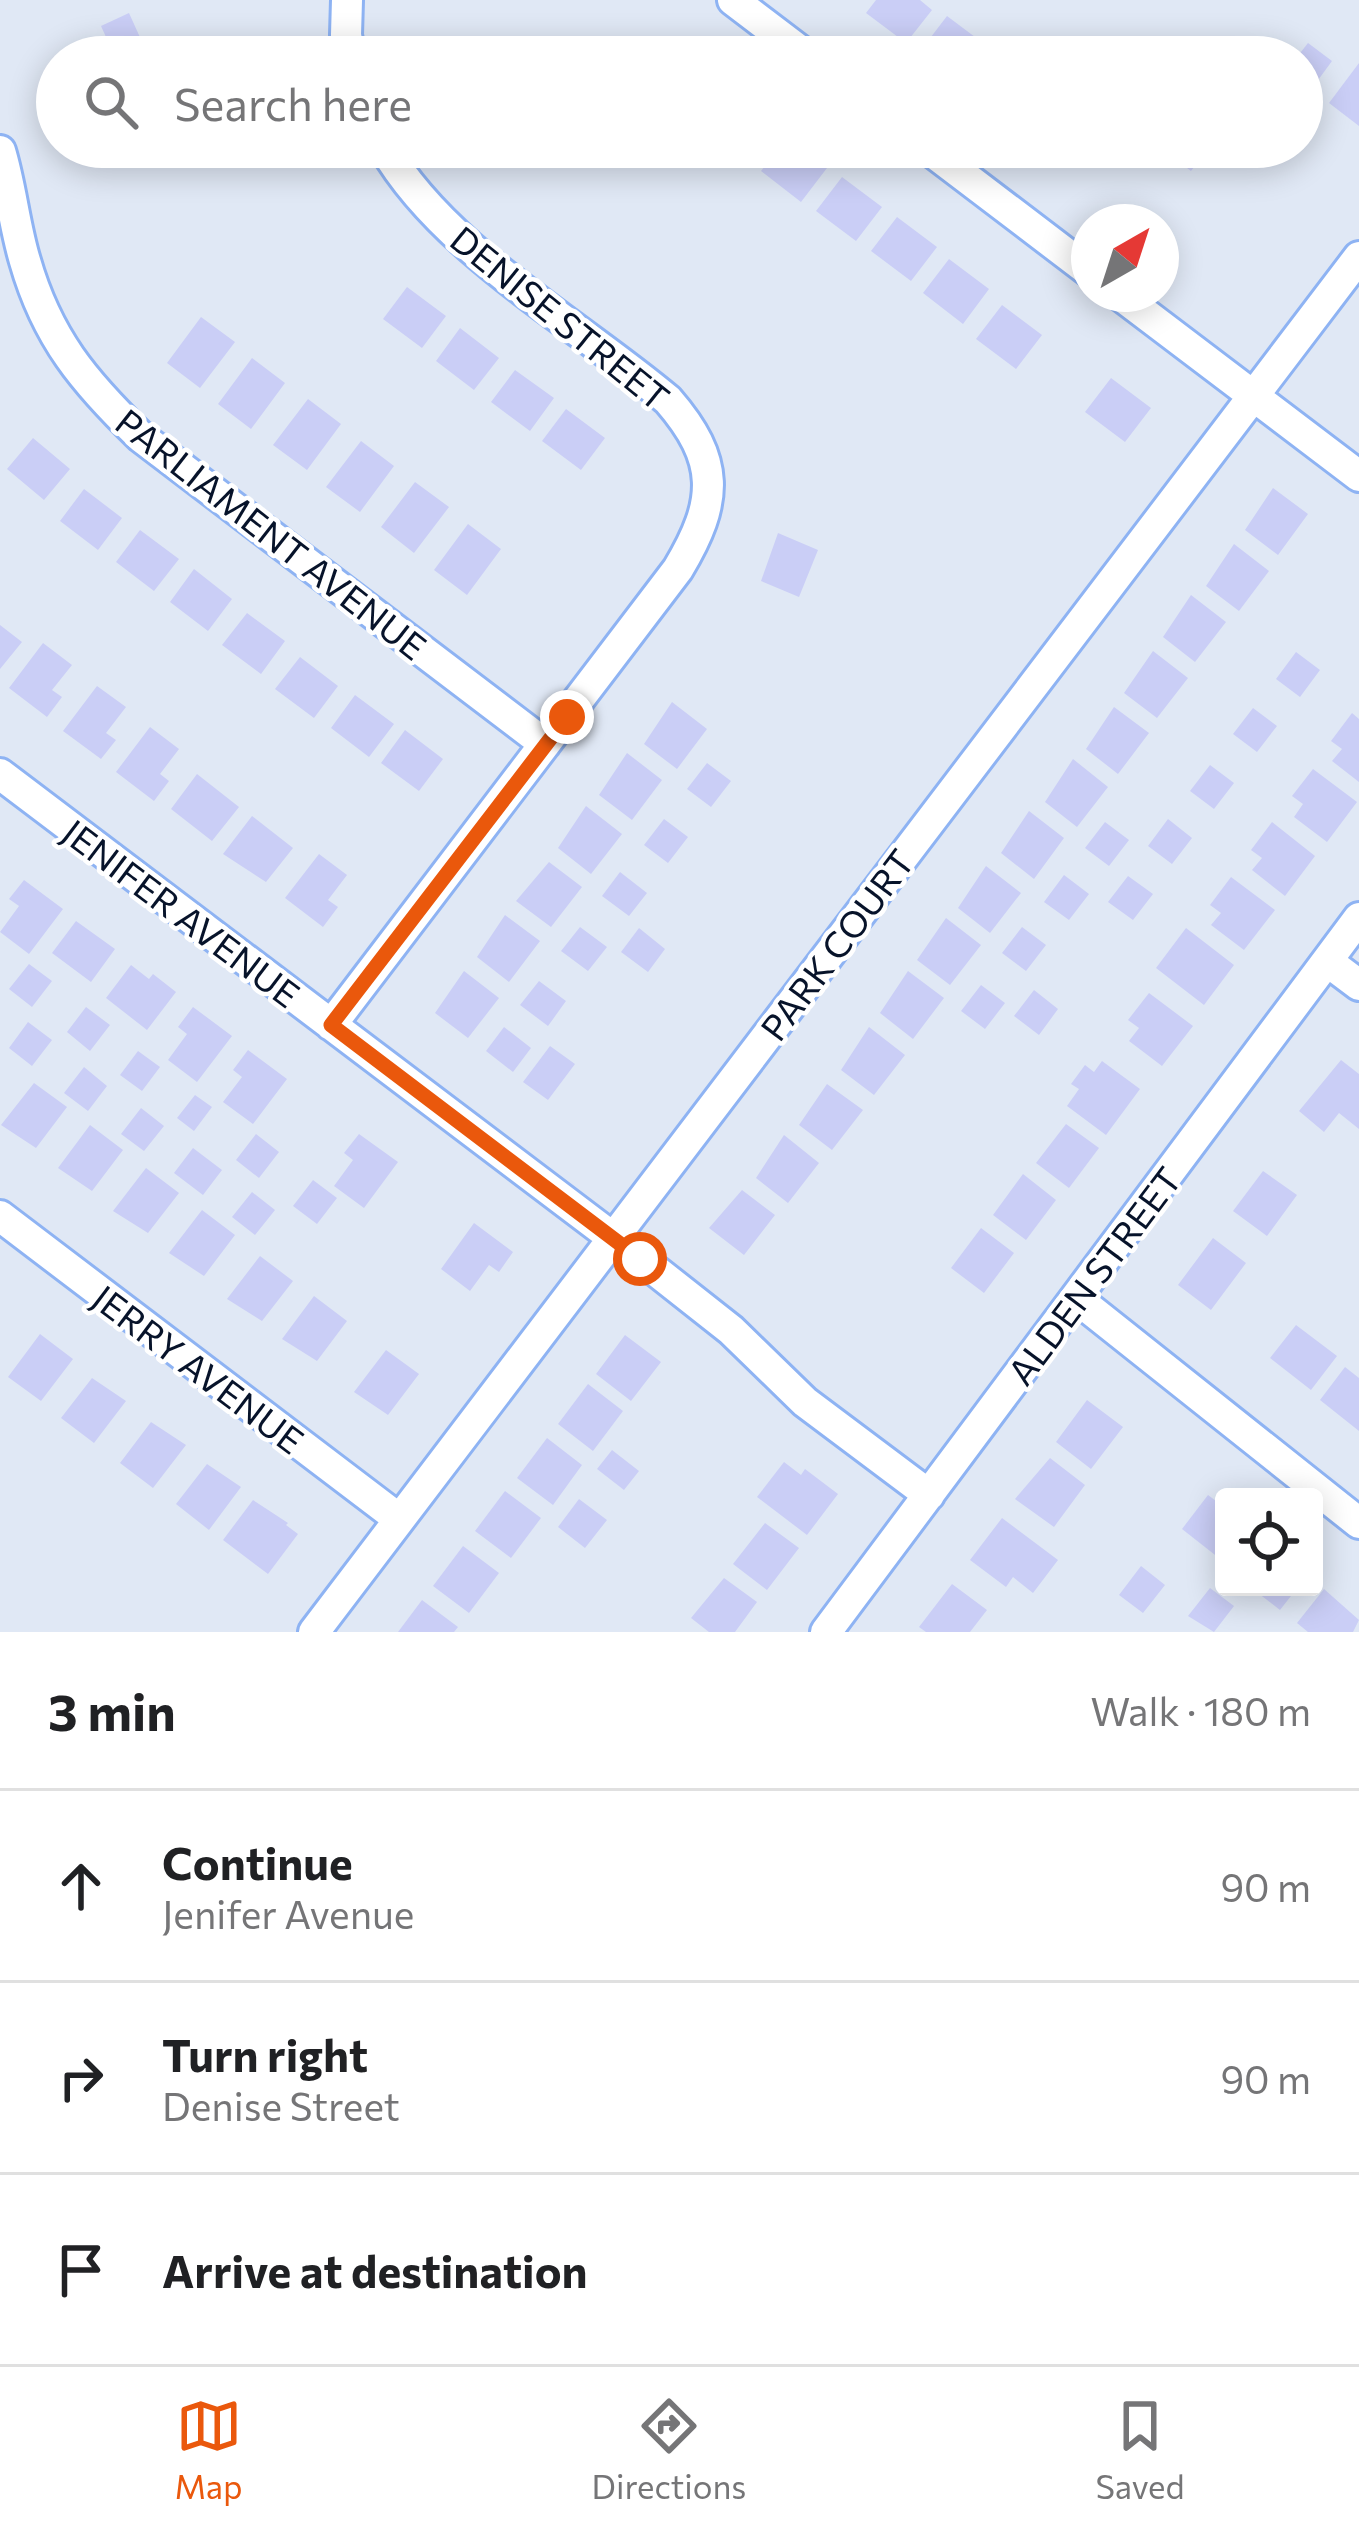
<!DOCTYPE html>
<meta charset="utf-8">
<style>
:root{--surface:#fff;--page:#f2f2f2;--text:#202124;--muted:#757577;--line:#e0e0e0;--accent:#ea580c}
body{margin:0;font-family:Commissioner,sans-serif;background:var(--page);color:var(--text)}
.controls{position:absolute;right:36px;bottom:36px;display:grid;overflow:hidden;border-radius:12px;box-shadow:0 6px 30px #0003}
.controls button{width:108px;height:108px;display:grid;place-items:center;padding:0;border:0;border-bottom:3px solid var(--line);background:var(--surface);color:var(--text);font:60px sans-serif}
.compass{position:absolute;left:1071px;top:204px;width:108px;height:108px;border-radius:50%;background:var(--surface);box-shadow:0 6px 30px #0003;rotate:39deg}
.stop{position:absolute;width:36px;height:36px;margin:-27px;border:9px solid #ea580c;border-radius:50%;background:#fff}
.stop.end{background:#ea580c;border-color:#fff;box-shadow:0 3px 12px #0008}
.list{margin:0;padding:0;list-style:none}
h2{display:flex;justify-content:space-between;align-items:center;height:156px;margin:0;padding:0 48px;font-size:51px}
h2 small{font-size:39px;font-weight:400;color:var(--muted)}
.list li{display:grid;grid-template-columns:78px 1fr auto;gap:36px;align-items:center;box-sizing:border-box;height:192px;padding:0 48px;border-top:3px solid var(--line)}
.list b{display:block;font-size:45px;white-space:nowrap}
.list p{margin:0;font-size:39px;white-space:nowrap;color:var(--muted)}
.list em{font-size:39px;font-style:normal;color:var(--muted)}
.icon{flex:none;width:66px;height:66px;fill:none;stroke:currentColor;stroke-width:2;stroke-linecap:round;stroke-linejoin:round}
.map{position:relative;flex:none;width:1359px;height:1632px;overflow:hidden}
.search{position:absolute;background:var(--surface);box-shadow:0 6px 30px #0003;left:36px;right:36px;top:36px;height:132px;display:flex;align-items:center;gap:30px;box-sizing:border-box;padding:0 42px;border-radius:66px;color:var(--muted);font-size:45px}
.sheet{height:732px;background:var(--surface)}
nav{display:flex;justify-content:space-around;align-items:center;box-sizing:border-box;height:168px;border-top:3px solid var(--line);background:var(--surface);font-size:33px;color:var(--muted)}
nav a{display:grid;justify-items:center;gap:6px}
nav .on{color:var(--accent)}
.map>svg:first-child{display:block}
</style>
<div class="map">
<svg width="1359" height="1632" viewBox="0 0 1359 1632">
<rect width="100%" height="100%" fill="#e0e8f5"/>
<path fill="#cacef6" d="M876,0H920L932,10L906,43L866,13Z
M129,13L143,44L115,57L101,26Z
M947,16L987,46L979,57H931L921,50Z
M1308,43L1332,61L1313,87L1302,79V57H1297Z
M1359,63V126L1329,103Z
M780,147H799L827,168L801,202L761,171Z
M1172,147H1209L1191,171L1167,153Z
M842,177L882,207L856,241L816,211Z
M897,217L937,247L911,281L871,251Z
M949,259L989,289L963,324L923,293Z
M407,287L446,316L422,348L383,319Z
M1002,305L1042,335L1016,369L976,339Z
M201,317L235,342L200,388L167,363Z
M460,328L499,358L474,390L436,361Z
M252,358L285,383L251,429L218,404Z
M515,370L554,398L530,431L491,402Z
M1111,378L1151,408L1125,442L1085,412Z
M308,399L341,424L307,470L273,445Z
M566,409L605,438L581,470L542,441Z
M33,438L70,469L44,500L7,469Z
M361,441L394,466L360,512L326,487Z
M415,482L449,507L414,553L381,527Z
M1273,488L1308,514L1278,555L1245,530Z
M84,489L122,518L98,550L60,521Z
M468,524L501,549L467,595L434,570Z
M140,530L179,559L154,591L116,562Z
M778,533L818,550L799,597L761,581Z
M1234,544L1269,571L1239,611L1206,586Z
M194,569L232,599L208,631L170,602Z
M1191,595L1226,622L1195,662L1163,637Z
M247,613L285,641L261,674L222,645Z
M0,625L22,642L0,669Z
M43,643L72,665L52,690L62,697L47,717L9,688Z
M1153,651L1188,678L1157,718L1124,693Z
M1296,652L1320,670L1300,697L1276,679Z
M300,657L338,686L314,718L275,689Z
M97,686L126,707L106,733L116,740L101,759L63,731Z
M355,695L394,724L369,757L331,728Z
M672,702L707,729L677,769L644,744Z
M1114,707L1149,733L1118,774L1086,749Z
M1253,708L1277,726L1257,752L1233,734Z
M1352,713L1359,719V782L1332,761L1342,749L1331,741Z
M150,727L179,749L160,774L169,781L154,801L116,772Z
M405,730L443,759L419,791L381,763Z
M627,753L662,780L632,820L599,795Z
M1073,759L1108,787L1077,827L1045,802Z
M707,763L731,781L711,807L687,789Z
M1210,765L1234,783L1214,809L1190,791Z
M1313,769L1357,802L1327,842L1294,817L1303,804L1292,796Z
M197,774L239,807L212,841L171,809Z
M586,806L622,834L591,874L558,848Z
M1029,811L1064,838L1034,879L1001,853Z
M252,816L293,848L266,882L223,854Z
M664,819L688,837L668,863L644,845Z
M1168,819L1192,838L1172,864L1148,846Z
M1105,822L1129,840L1109,866L1085,848Z
M1272,822L1315,856L1285,896L1252,870L1262,858L1251,850Z
M319,854L347,875L328,900L338,907L323,927L285,898Z
M549,862L582,887L551,927L516,901Z
M986,866L1021,893L990,933L958,908Z
M620,872L647,893L629,916L602,896Z
M1064,875L1089,894L1069,920L1044,902Z
M1128,876L1153,894L1133,920L1108,902Z
M1231,877L1275,910L1244,950L1211,925L1221,913L1210,905Z
M24,880L63,909L29,954L0,932L19,906L9,899Z
M505,915L540,941L509,982L477,957Z
M946,918L981,945L950,985L917,960Z
M76,921L115,949L91,982L52,953Z
M580,927L607,947L588,971L561,951Z
M1022,927L1046,945L1026,971L1002,953Z
M639,928L665,949L648,972L621,952Z
M1186,928L1234,965L1204,1005L1156,968Z
M29,964L52,981L32,1007L9,989Z
M131,965L149,979L153,974L176,992L147,1030L106,998Z
M464,971L499,998L468,1038L435,1013Z
M908,971L944,998L913,1039L880,1013Z
M539,981L566,1001L548,1026L520,1005Z
M981,985L1005,1003L985,1029L961,1011Z
M1034,990L1058,1009L1039,1035L1014,1016Z
M1149,993L1193,1026L1162,1066L1129,1041L1139,1028L1128,1020Z
M86,1007L110,1025L90,1051L67,1032Z
M193,1007L232,1036L197,1082L168,1060L187,1034L178,1027Z
M28,1022L52,1040L32,1066L9,1048Z
M504,1027L531,1048L513,1072L486,1051Z
M869,1027L905,1055L874,1095L841,1070Z
M550,1046L575,1064L548,1100L523,1082Z
M248,1050L287,1079L253,1124L223,1102L242,1077L233,1070Z
M138,1051L160,1067L142,1091L120,1075Z
M1341,1060L1359,1074V1129L1339,1113L1324,1132L1299,1111Z
M1102,1061L1140,1089L1106,1135L1067,1106L1079,1089L1071,1084L1085,1065L1094,1072Z
M84,1067L107,1086L88,1111L64,1093Z
M34,1083L67,1107L36,1148L1,1125Z
M827,1084L863,1110L832,1150L799,1125Z
M195,1095L212,1107L194,1131L177,1118Z
M141,1108L164,1126L144,1151L121,1134Z
M1066,1124L1099,1148L1069,1188L1036,1163Z
M90,1125L123,1150L92,1191L58,1168Z
M256,1134L279,1152L259,1178L236,1160Z
M359,1134L398,1162L364,1208L334,1186L353,1160L344,1153Z
M784,1135L819,1163L788,1203L756,1178Z
M193,1148L222,1170L203,1195L174,1173Z
M146,1168L179,1193L148,1233L113,1211Z
M1263,1171L1297,1195L1267,1236L1233,1211Z
M1023,1174L1056,1200L1026,1240L993,1215Z
M313,1180L337,1198L317,1224L293,1206Z
M742,1190L775,1215L744,1255L709,1228Z
M252,1192L275,1210L255,1235L232,1217Z
M202,1210L235,1235L204,1276L169,1253Z
M474,1223L513,1252L499,1272L489,1265L470,1291L441,1269Z
M981,1228L1014,1253L984,1293L951,1268Z
M1213,1238L1246,1263L1211,1310L1178,1285Z
M260,1256L293,1281L262,1321L227,1299Z
M314,1296L347,1321L317,1361L282,1339Z
M1296,1325L1337,1356L1311,1390L1270,1358Z
M40,1334L73,1359L41,1401L8,1377Z
M625,1335L661,1362L631,1401L596,1374Z
M386,1350L419,1374L388,1415L354,1392Z
M1345,1367L1359,1378V1431L1320,1400Z
M92,1378L126,1401L94,1443L61,1418Z
M588,1384L623,1411L593,1451L558,1424Z
M1087,1400L1123,1427L1091,1469L1056,1442Z
M151,1422L186,1445L153,1488L120,1463Z
M547,1438L582,1465L553,1505L517,1478Z
M612,1450L639,1471L624,1490L597,1469Z
M1050,1458L1085,1485L1054,1527L1015,1499Z
M784,1462L801,1475L805,1469L838,1494L807,1535L757,1497Z
M207,1464L241,1487L209,1530L176,1504Z
M505,1491L541,1518L511,1558L475,1531Z
M1208,1495L1224,1507V1562L1182,1529Z
M579,1499L607,1520L585,1548L558,1527Z
M253,1500L288,1523L286,1525L298,1534L268,1574L223,1540Z
M1002,1518L1058,1560L1033,1593L1013,1577L1006,1587L970,1560Z
M765,1523L799,1548L767,1590L733,1564Z
M463,1546L499,1573L469,1613L433,1586Z
M1141,1566L1165,1585L1143,1613L1119,1595Z
M724,1578L757,1602L735,1632H709L691,1618Z
M952,1584L987,1610L970,1632H926L919,1627Z
M1250,1587H1298L1280,1610Z
M1210,1588L1234,1606L1214,1632L1188,1616Z
M1324,1589L1359,1620L1353,1632H1308L1297,1623Z
M422,1600L458,1627L454,1632H398Z"/>
<g fill="none" stroke-linecap="round" stroke-linejoin="round">
<defs>
<path id="minor" d="M347,0L346,35L350,57
M733,0L808,57
M926,147L1089,271
M0,151C11,187 14,225 25,261C47,338 84,382 141,437L545,744
M1119,294L1359,476
M0,774L641,1259L731,1330L805,1402L929,1495
M1327,961L1359,985
M331,1025L678,569C719,501 720,460 668,400C578,324 442,249 384,147
M0,1216L399,1519
M1076,1298L1359,1523
M314,1632L1359,257
M826,1632L1359,918"/>
</defs>
<use href="#minor" stroke="#8eb3f3" stroke-width="36"/>
<use href="#minor" stroke="#fff" stroke-width="30"/>
</g>
<g fill="none" stroke-linecap="round" stroke-linejoin="round">
<path stroke="#ea580c" stroke-width="15" d="M567,717L331,1025L640,1259"/>
</g>
<g text-anchor="middle" dominant-baseline="central" stroke-width="9" stroke-linejoin="round" paint-order="stroke">
<g font-size="36" fill="#07132a" stroke="#fff">
<text transform="translate(561 317) rotate(39)">DENISE STREET</text>
<text transform="translate(272 533) rotate(38)">PARLIAMENT AVENUE</text>
<text transform="translate(182 912) rotate(37)">JENIFER AVENUE</text>
<text transform="translate(836 944) rotate(-53)">PARK COURT</text>
<text transform="translate(1093 1275) rotate(-53)">ALDEN STREET</text>
<text transform="translate(199 1368) rotate(37)">JERRY AVENUE</text>
</g>
</g>
</svg>
<div class="controls">
<button><svg class="icon" aria-label="locate" viewBox="0 0 24 24"><circle cx="12" cy="12" r="6"/><path d="M12 2v4M12 18v4M2 12h4M18 12h4"/></svg></button>
</div>
<svg class="compass" viewBox="-18 -18 36 36"><path d="M0-13l5 13h-10z" fill="#e53935"/><path d="M0 13l5-13h-10z" fill="#757577"/></svg>
<div class="stop" style="left:640px;top:1259px"></div>
<div class="stop end" style="left:567px;top:717px"></div>
<div class="search"><svg class="icon" aria-label="search" viewBox="0 0 24 24"><circle cx="10" cy="10" r="6"/><path d="M15 15l6 6"/></svg>Search here</div>
</div>
<section class="sheet">
<h2>3 min<small>Walk · 180 m</small></h2>
<ul class="list">
<li><svg class="icon" aria-label="ahead" viewBox="0 0 24 24"><path d="M12 20V5M6 11l6-6 6 6"/></svg><div><b>Continue</b><p>Jenifer Avenue</p></div><em>90 m</em></li>
<li><svg class="icon" aria-label="right" viewBox="0 0 24 24"><path d="M7 20v-9h11M14 6l5 5-5 5"/></svg><div><b>Turn right</b><p>Denise Street</p></div><em>90 m</em></li>
<li><svg class="icon" aria-label="arrive" viewBox="0 0 24 24"><path d="M6 21V4h12l-3 4 3 4H6"/></svg><div><b>Arrive at destination</b></div></li>
</ul>
</section>
<nav>
<a class="on"><svg class="icon" aria-label="map" viewBox="0 0 24 24"><path d="M3 6l6-2 6 2 6-2v14l-6 2-6-2-6 2zM9 4v14M15 6v14"/></svg>Map</a>
<a><svg class="icon" aria-label="directions" viewBox="0 0 24 24"><path d="M12 3l9 9-9 9-9-9zM9 14v-3h6M13 9l2 2-2 2"/></svg>Directions</a>
<a><svg class="icon" aria-label="saved" viewBox="0 0 24 24"><path d="M7 4h10v16l-5-4-5 4z"/></svg>Saved</a>
</nav>
